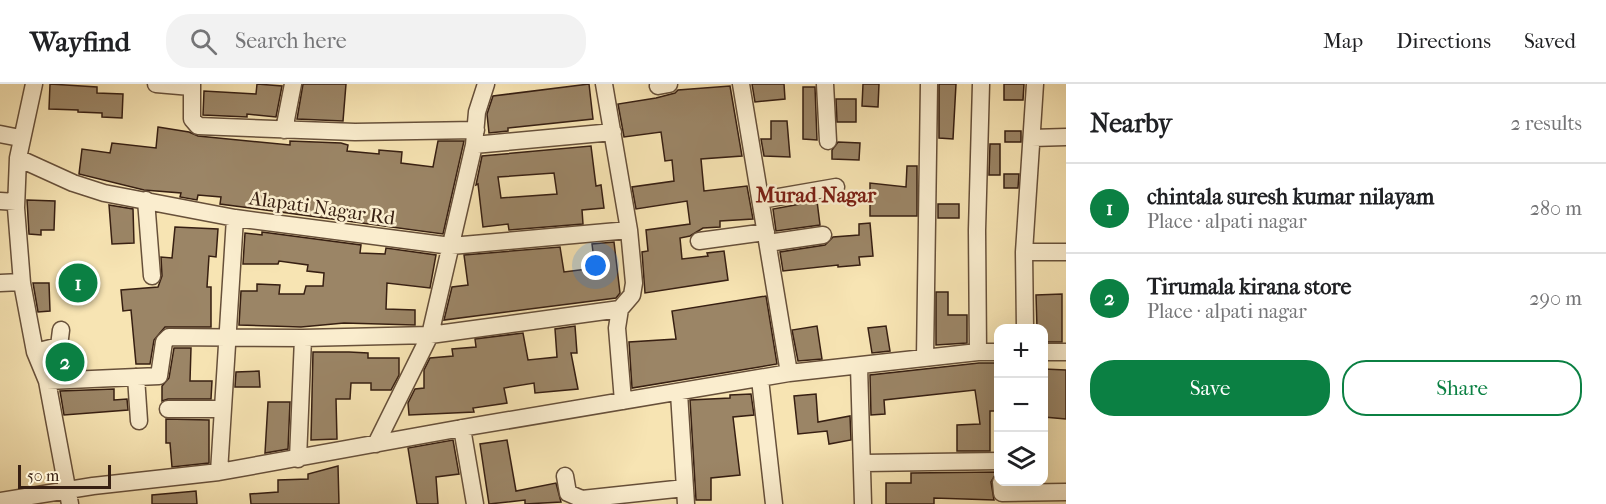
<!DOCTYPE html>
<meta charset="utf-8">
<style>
:root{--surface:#fff;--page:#f2f2f2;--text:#202124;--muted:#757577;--line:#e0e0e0;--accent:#0b8043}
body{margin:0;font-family:"IM FELL French Canon",serif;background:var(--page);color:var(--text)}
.controls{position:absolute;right:18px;bottom:18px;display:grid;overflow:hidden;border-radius:12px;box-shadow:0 6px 24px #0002}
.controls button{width:54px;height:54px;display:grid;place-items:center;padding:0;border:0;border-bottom:2px solid var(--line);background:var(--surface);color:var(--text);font:30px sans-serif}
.scale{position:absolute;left:18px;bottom:15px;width:93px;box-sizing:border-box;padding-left:6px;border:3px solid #371f12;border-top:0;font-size:16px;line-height:21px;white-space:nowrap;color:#371f12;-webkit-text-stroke:4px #faedce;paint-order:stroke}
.you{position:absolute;left:596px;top:182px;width:21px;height:21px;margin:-15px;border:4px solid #fff;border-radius:50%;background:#1a73e8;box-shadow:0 0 0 9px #1a73e833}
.badge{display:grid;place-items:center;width:39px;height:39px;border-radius:50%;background:var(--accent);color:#fff;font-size:20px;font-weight:700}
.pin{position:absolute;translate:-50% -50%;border:3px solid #fff;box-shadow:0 2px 6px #0006}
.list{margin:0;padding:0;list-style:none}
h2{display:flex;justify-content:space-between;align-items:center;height:78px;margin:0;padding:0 24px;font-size:26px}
h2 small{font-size:20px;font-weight:400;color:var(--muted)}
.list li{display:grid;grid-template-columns:39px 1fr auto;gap:18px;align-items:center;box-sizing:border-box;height:90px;padding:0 24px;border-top:2px solid var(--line)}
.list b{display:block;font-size:22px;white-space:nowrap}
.list p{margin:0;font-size:20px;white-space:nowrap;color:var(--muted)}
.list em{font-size:20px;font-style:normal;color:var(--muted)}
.actions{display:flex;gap:12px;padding:18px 24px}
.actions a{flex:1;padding:14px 0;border:2px solid var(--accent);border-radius:24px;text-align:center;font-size:21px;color:var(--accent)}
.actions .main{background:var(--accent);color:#fff}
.icon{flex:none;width:33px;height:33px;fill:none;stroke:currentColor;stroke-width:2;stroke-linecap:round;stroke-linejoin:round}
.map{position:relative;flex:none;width:1066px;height:420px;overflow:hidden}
header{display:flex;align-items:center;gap:36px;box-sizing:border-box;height:84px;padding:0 30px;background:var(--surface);border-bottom:2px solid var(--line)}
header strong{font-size:28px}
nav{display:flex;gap:33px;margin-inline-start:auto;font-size:21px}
.search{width:420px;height:54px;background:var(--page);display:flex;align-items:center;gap:15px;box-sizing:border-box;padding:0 21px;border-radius:24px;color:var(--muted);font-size:22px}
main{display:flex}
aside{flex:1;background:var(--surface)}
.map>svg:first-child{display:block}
</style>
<header>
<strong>Wayfind</strong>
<div class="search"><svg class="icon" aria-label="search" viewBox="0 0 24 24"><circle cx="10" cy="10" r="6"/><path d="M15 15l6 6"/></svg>Search here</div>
<nav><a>Map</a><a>Directions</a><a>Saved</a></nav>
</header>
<main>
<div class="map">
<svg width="1066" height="420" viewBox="0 0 1066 420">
<rect width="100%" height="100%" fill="#f7e4b3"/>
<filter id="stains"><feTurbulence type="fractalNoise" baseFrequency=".00333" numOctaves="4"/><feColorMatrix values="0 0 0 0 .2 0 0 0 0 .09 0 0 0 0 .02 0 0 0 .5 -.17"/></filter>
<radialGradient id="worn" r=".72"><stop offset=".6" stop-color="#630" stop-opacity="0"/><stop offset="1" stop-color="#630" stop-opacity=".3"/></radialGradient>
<path fill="#9b8566" stroke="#371f12" stroke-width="1.5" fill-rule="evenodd" d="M50,0L97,3V9L123,10L122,34L102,33V29L78,28V26L49,25Z
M257,0L282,2L276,33L247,30V33L203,31L204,7L256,10Z
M303,0H346L343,37L297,35Z
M589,0L593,35L508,44V47L489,49L487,30L493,12Z
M752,0H784L785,15L755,18Z
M863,0H879L878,23L862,22Z
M939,0H956L953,55L939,54Z
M1004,0H1024L1023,16H1004Z
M730,2L742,72L701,75L704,107L747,102L753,135L720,137V143L703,144L690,152L680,154L682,175L708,172L707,169L724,167L728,196L645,209L642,168L648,167L646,146L690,140L687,117L636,125L632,103L674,97L672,76L665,77L661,48L624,53L618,20L656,14L675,9L678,6Z
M803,3H815L817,56L803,55Z
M836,15H856V38H837Z
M771,37H787L790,73L764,72L761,55H771Z
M158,43L189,48L198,52L290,61V57L341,59L348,61L347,67L379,70V66L402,68L401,79L433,83L438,57H464L443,150L220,120L221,113L198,111L197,116L180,113L181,109L144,106L79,90L82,65L110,69L112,59L156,64Z
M1005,47H1021V58H1005Z
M838,58L860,59L859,76L832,75V66Z
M990,60H1000V91H989Z
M591,62L596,102L601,101L604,124L582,126L583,140L509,146L508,140L483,143L478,100L476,101L482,72ZM554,89L557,110L501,114L498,93Z
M907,82H917V132H870V99L906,103Z
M1004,90H1019L1018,104H1004Z
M27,116L55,117L54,146H41V151L29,150Z
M817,117L820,141L776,147L773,125Z
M938,120H959V134H938Z
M109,121L133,125L134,159L112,160Z
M870,139L873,172L859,173L860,181L838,183V181L783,187L780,168L825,161L833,153L859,151V140Z
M175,143L218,145L216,173L209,172L207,203H211V243H165L154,256L150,280H136L131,226L123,227L121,206L158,203L162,192L161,173L172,174Z
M262,148L361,161L360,169L385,170L386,164L436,171L430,204L387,199L386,225L415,226V241L344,239L301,243L239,241L241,207H257V200L280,201L279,210H304L306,202H323L324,189L307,187L308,181L279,177L278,180H243L245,149L262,151Z
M614,158L620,209L616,214L444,236L452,203L468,201L464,171L560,163L564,188L595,184L592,160Z
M84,183V213H71L74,184Z
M33,199H49L50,227L38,228Z
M936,208H948V231H967V259L936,261Z
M1062,210V258H1044V244H1037L1036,211Z
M766,212L777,280L632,304L629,258L676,255L672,227Z
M575,242L577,269H571L578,305L535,309L534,299L504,304L507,319L473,324L474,328L409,331L408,319L415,305L424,304V286L430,274L453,272L452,265L476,263L475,255L523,249L528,276L557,273L555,245Z
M817,242L822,275L798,277L792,246Z
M886,242L890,267L872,269L868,244Z
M76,261L80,285L54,286L51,275L62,272L70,262Z
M174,264H191L190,297H212L211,315H168L162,317V302L169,294Z
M313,268H349L368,269V274H399V291L391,306H371V299H351L350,315H336L337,355L311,356Z
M979,279H999V327H990V367H957V341L980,340L975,306L884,316L885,330L871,331L870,291Z
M1044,285L1066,286V335L1044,333Z
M259,287L260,303H235L236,288Z
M114,305V316L127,315L128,326L64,331L60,307Z
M751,310L754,331L733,333L740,391L711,394V416H696L690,316L730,314V311Z
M816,310L818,338L850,332L851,356L829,360L827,347L798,350L794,312Z
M268,318H290L288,365L265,369Z
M166,335L209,336V379L172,383L170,359H166Z
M453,356L459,390L436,393L438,420H417L408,364Z
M507,356L516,407L556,399L561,418L525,420V416L489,420L480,360Z
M338,382L339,420H251L250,410L278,408V396L308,395V390Z
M997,388L991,398L994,416L934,414V420H886V399H911V389Z
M196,407L197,420H152V411Z"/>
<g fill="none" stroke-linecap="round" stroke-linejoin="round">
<defs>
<path id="minor" d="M34,0L18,74L16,124L22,199L35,268L47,297L70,420
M156,0L191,3
M192,0V35L198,42L355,48L476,46
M604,0L629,146L634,199L632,211L620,225L617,244L623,317
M741,0L789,289
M825,0L828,57
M658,2L669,0
M284,46L293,0
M0,50L20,54
M1032,54L1066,53
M474,61L613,48
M18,74L73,99L104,109L235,134L451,162L629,146
M146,116L152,192
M761,116L836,103
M0,117L16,118
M699,157L766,148
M768,159L823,151
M1024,168H1066
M0,199L22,198
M1025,244L1024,168L1035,0
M35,268L59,262L61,246
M978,268L977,146L981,0
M1044,268H1066
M925,274L929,0
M859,282L863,420
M136,293L139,337
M760,295L774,420
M47,297L159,292L164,258L169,253L303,254L430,251L620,225
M679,309L686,420
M168,325H223
M462,344L475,420
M376,360L430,251L474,61L477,28L486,0
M298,375L303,254
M864,379L999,377
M219,388L235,134
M565,392L568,409L582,415L685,404
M1001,398L1002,409L1065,408
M0,417L93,402L219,388L462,344L789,289L978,268H999"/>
</defs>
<use href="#minor" stroke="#67503a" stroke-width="19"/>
<use href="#minor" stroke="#faedce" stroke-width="16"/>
</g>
<g text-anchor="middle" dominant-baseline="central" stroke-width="5" stroke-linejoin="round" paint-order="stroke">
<g font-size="20" fill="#371f12" stroke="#faedce">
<text transform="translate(322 124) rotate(8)">Alapati Nagar Rd</text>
</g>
<g font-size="21" font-weight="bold" fill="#7a1f14" stroke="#faedce">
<text x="816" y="111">Murad Nagar</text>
</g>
</g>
<rect width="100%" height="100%" filter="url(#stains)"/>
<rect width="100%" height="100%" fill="url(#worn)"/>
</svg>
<div class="controls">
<button>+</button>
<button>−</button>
<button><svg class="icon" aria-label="layers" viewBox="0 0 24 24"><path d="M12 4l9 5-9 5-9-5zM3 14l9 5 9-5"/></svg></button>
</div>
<div class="scale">50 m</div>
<div class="you"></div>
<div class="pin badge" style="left:78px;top:199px">1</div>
<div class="pin badge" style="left:65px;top:278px">2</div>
</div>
<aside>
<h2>Nearby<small>2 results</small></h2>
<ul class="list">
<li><span class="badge">1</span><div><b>chintala suresh kumar nilayam</b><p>Place · alpati nagar</p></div><em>280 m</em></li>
<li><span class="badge">2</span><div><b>Tirumala kirana store</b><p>Place · alpati nagar</p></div><em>290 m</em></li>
</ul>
<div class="actions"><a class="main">Save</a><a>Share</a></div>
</aside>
</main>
